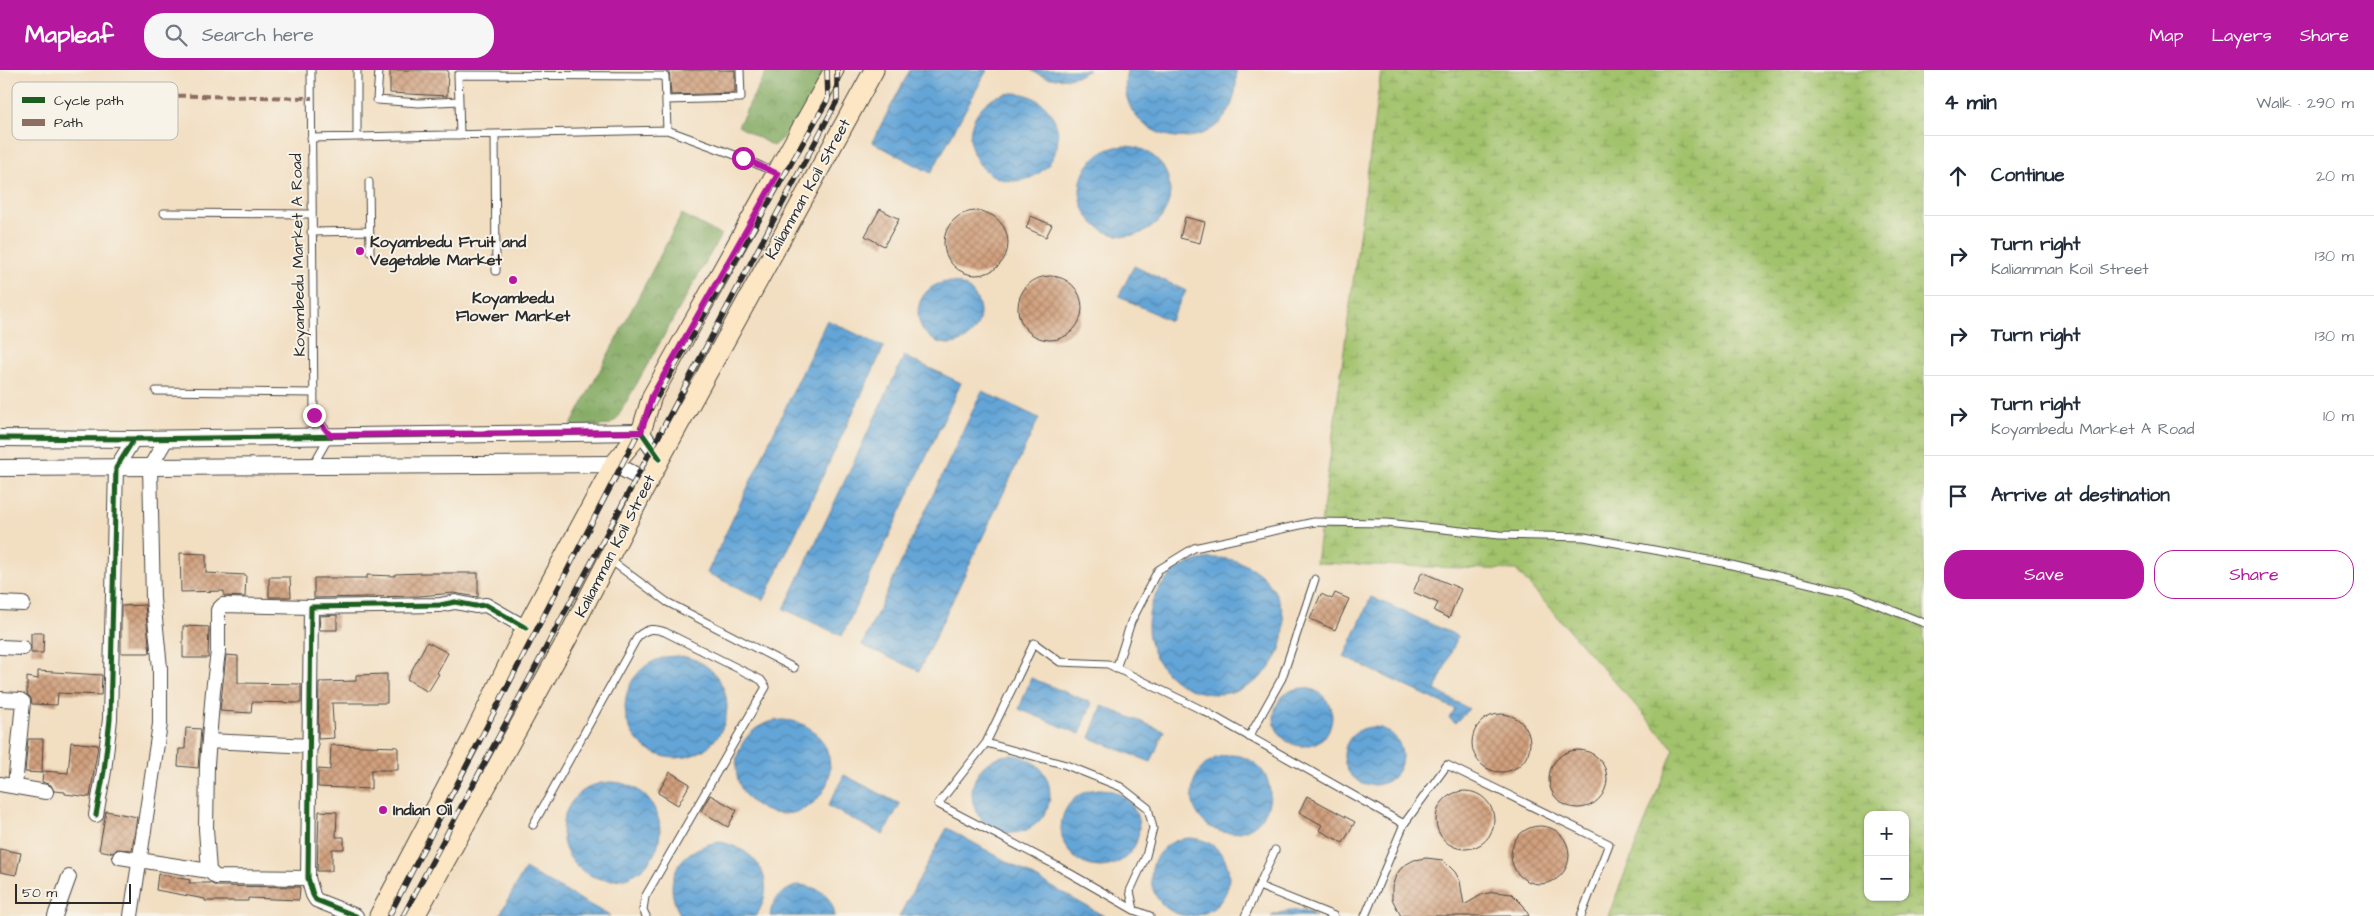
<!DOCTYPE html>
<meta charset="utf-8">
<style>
:root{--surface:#fff;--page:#f6f6f7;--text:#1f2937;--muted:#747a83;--line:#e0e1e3;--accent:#b5179e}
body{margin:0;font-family:"Architects Daughter",sans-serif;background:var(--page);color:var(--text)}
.controls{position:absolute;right:15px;bottom:15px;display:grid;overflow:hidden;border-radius:10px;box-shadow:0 1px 4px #0004}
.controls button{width:45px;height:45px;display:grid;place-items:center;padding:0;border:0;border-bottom:1px solid var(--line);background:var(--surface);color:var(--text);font:25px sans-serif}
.scale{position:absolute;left:15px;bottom:12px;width:116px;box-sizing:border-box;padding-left:5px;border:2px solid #2b2b2b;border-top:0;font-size:14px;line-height:18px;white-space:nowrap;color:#2b2b2b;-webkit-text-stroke:4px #f7f3e8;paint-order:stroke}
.stop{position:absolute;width:15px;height:15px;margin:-11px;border:4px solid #b5179e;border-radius:50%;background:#fff}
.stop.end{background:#b5179e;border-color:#fff;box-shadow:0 1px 5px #0008}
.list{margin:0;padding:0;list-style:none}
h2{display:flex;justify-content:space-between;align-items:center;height:65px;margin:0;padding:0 20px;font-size:21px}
h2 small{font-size:16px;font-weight:400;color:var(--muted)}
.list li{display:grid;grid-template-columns:32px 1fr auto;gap:15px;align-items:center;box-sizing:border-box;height:80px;padding:0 20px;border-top:1px solid var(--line)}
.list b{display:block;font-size:19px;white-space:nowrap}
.list p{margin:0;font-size:16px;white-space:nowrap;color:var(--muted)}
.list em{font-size:16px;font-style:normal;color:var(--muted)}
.actions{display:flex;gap:10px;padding:15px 20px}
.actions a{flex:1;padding:11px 0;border:1px solid var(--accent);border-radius:20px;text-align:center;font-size:18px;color:var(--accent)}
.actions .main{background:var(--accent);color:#fff}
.icon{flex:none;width:28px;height:28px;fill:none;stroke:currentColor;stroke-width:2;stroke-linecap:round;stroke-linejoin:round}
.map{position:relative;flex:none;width:1924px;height:846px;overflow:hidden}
header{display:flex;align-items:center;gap:30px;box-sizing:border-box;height:70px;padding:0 25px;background:var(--accent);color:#fff}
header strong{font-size:24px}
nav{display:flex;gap:28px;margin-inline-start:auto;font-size:18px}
.search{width:350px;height:45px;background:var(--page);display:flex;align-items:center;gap:12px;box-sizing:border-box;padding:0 18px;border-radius:20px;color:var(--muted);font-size:19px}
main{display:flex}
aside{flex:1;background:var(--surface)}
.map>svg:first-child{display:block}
</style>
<header>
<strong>Mapleaf</strong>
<div class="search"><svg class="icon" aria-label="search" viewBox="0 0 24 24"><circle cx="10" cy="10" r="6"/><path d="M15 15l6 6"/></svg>Search here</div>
<nav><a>Map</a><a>Layers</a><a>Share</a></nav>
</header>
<main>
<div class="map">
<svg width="1924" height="846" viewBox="0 0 1924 846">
<defs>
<pattern id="forest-crowns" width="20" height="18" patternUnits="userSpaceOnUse" patternTransform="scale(1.25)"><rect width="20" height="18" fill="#81a960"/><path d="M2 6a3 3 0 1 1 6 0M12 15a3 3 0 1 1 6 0" fill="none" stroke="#6a8a4f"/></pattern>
<pattern id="wetland-marsh" width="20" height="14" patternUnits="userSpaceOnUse" patternTransform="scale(1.25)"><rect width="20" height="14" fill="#a2c36c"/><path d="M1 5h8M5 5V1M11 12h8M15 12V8" fill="none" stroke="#849f59"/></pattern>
<pattern id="water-waves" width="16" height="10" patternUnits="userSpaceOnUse" patternTransform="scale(1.25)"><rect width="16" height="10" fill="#63a5d7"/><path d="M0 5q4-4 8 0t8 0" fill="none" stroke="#5287af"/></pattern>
<pattern id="building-cross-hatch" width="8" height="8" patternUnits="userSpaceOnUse" patternTransform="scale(1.25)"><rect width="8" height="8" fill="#d1a07e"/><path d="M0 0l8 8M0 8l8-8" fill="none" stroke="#aa8367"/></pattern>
</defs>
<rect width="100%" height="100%" fill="#f7f3e8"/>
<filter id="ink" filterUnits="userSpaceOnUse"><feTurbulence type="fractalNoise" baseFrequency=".02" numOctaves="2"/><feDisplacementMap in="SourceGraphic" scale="10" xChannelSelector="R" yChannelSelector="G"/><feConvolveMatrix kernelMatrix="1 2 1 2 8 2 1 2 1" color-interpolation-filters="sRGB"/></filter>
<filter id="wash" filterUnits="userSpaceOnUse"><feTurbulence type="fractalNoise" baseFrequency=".0096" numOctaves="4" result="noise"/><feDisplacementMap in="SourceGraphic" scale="20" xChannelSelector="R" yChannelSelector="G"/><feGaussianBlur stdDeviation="1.12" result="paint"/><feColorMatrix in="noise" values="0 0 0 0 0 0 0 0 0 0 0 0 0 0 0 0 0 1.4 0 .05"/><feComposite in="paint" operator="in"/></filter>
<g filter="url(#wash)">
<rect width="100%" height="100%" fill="#f2dec1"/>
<path fill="url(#forest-crowns)" stroke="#566a46" d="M767,0H841L828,29L773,76L738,56Z
M682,144L721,165L616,350L609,355L569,359Z"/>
<path fill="url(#wetland-marsh)" stroke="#66774c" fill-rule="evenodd" d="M1381,0H1924V846H1608L1674,679L1516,500L1316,493ZM1868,745H1905V827H1868Z"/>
<path fill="url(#water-waves)" stroke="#476881" d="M910,0H987L931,103L872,72Z
M1031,0H1089C1072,11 1048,12 1031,0Z
M1127,0H1236C1243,99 1109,80 1127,0Z
M970 67a44 44 0 1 1 88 0a44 44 0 1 1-88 0Z
M1080 121a45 45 0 1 1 90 0a45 45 0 1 1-90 0Z
M1134,196L1186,221L1170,251L1119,226Z
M918 243a31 31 0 1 1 62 0a31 31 0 1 1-62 0Z
M827,250L884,277L764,530L707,503Z
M904,286L961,313L842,566L784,539Z
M982,321L1039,348L919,601L862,575Z
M1148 556a68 68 0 1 1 136 0a68 68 0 1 1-136 0Z
M1371,527L1458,566L1435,620L1469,639L1455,653L1449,648L1455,639L1344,587Z
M625 637a51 51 0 1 1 102 0a51 51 0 1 1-102 0Z
M1031,608L1092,633L1080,664L1019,639Z
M1274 647a29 29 0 1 1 58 0a29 29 0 1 1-58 0Z
M1102,636L1164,661L1151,692L1090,668Z
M736 697a47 47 0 1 1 94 0a47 47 0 1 1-94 0Z
M1344 686a29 29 0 1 1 58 0a29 29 0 1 1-58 0Z
M1192 724a39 39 0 1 1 78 0a39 39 0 1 1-78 0Z
M972 724a39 39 0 1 1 78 0a39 39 0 1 1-78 0Z
M844,705L900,734L883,765L828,736Z
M562 761a49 49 0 1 1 98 0a49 49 0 1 1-98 0Z
M1061 758a39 39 0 1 1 78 0a39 39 0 1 1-78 0Z
M947,758L1104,846H899Z
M1151 807a39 39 0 1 1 78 0a39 39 0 1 1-78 0Z
M720,772C757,779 779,811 756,846H681C659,810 680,777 720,772Z
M525,799L610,846H499Z
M798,815C818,816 832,825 835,846H770C772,829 782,821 798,815Z
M1290,840L1306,841L1316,846H1271Z"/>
<g id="blocks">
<path fill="url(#building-cross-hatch)" d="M390,0H448L447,26L390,23Z
M669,0H735V23L671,25Z
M880,139L899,149L884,176L865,166Z
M944 173a32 32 0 1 1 64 0a32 32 0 1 1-64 0Z
M1031,146L1052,155L1046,167L1026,158Z
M1185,147L1205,152L1200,173L1180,168Z
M1018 238a32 32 0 1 1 64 0a32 32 0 1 1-64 0Z
M180,483L206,484V503L246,505L245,527L224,526V521L181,522Z
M1422,502L1461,519L1449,548L1434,541L1438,533L1413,522Z
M424,503H478V527L454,523L419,526L314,528V508H367V505L395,506V504Z
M269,507H290L291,527H269Z
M1335,523L1349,529L1335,560L1310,549L1321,524L1332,529Z
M145,535L150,583H121V536Z
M337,545V560H319L320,546Z
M183,556L209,557L208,588H183Z
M31,563H44L43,583H31Z
M427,572L448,583L437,603L439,604L428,622L407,609Z
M226,585L238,586V613L301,614V633L252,632L251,643L220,641Z
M38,601L102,605L101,625L58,623L57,635L32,634L31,628L27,624V607L38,609Z
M387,604V633H332L334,668L318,669L319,612L356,611V605Z
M1472 673a29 29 0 1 1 58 0a29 29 0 1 1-58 0Z
M186,658L201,659L198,698L178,696L179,679H185Z
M28,669H43L42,703L25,702Z
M71,672L98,675L90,727L65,724V722L54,721L51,715L42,712L43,701L68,703Z
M331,675L398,677V700H371V719L318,717V699L330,700Z
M1549 709a29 29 0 1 1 58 0a29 29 0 1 1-58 0Z
M670,702L690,714L678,735L658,723Z
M1436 750a29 29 0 1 1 58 0a29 29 0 1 1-58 0Z
M710,725L737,740L728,757L701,741Z
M1307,726L1355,752L1343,773L1319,760L1322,755L1299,742Z
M106,741L137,747L132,780L117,779L113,783L99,780Z
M319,741L337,742L336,767H344V779H332V801H317Z
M1511 785a29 29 0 1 1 58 0a29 29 0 1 1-58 0Z
M0,779L21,783L16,805L0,802Z
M1426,788L1443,790L1455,802L1460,811L1464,835L1483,824L1495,822L1512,824L1524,836L1529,846H1401L1392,829V817L1396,805L1403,796L1414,790Z
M158,804L190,810L189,813H210L216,816L300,817L299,830L248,828V831H205V829L156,820Z"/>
</g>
</g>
<g filter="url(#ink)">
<use href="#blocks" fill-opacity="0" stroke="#494642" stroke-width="1"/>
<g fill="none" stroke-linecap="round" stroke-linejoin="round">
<defs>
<path id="service" d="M311,0L314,345L330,365L313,395
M357,0V66
M666,30L741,28L740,0
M459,31L460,65
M667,60L743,88L776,103
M495,64L496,201
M311,68L667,60L665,6L458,5L459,31L419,33L377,30L379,0
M369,112L370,182
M164,143L312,144
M311,162L369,161
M156,321L314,323
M610,490L667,532L794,598
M1116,599L1131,552L1158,500L1194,478L1314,452L1387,453L1499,465L1584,467L1719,492L1849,523L1924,553
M1249,667L1282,608L1315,509
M986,673L938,734L1057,796L1134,840
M533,755L638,566C648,558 654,558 665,562L761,610L766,617L645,827L643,840L646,846
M1259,816L1334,846
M1150,846L1134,840L1130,821L1146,786L1153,758L1148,738L1121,717L1066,695L986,673L1034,573L1060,592L1108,594L1204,641L1404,754
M1245,846L1275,780
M1365,846L1404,754L1447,695L1609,774L1581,846"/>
<path id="minor" d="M0,533L23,534
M0,577L23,578
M0,629L20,630L23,632L15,716
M209,671L311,676
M0,714L46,722
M96,745L104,701L110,649L116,398L134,369
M120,787L209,801L216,807L308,808
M209,801L206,759L207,694L213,621L218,582V540L223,535L311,537
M55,846L69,807
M131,846L160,654V598L153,529L150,397L167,368
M356,846L316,830L313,825L308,808L311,537L440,535L455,532L475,536L486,535L526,558"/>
<path id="tertiary" d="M0,368L134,369L641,362L660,389
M0,398L614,394L648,412"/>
<path id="secondary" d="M379,846L470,673L526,558L614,394L641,362L652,326L834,0
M415,846L567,569L660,389L874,0"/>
</defs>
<use href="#service" stroke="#494642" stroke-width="9"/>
<use href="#minor" stroke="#494642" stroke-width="16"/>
<use href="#tertiary" stroke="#494642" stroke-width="18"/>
<use href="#secondary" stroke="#494642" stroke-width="21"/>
<use href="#service" stroke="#fff" stroke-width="7"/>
<use href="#minor" stroke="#fff" stroke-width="14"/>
<use href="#tertiary" stroke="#fff" stroke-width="16"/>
<use href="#secondary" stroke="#fce6c4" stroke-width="19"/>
<defs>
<path id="rail" d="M389,846L651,338L828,29L827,0
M403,846L837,31V0"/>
</defs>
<use href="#rail" stroke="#2b2b2b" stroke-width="5.5"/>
<use href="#rail" stroke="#f7f3e8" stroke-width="4" stroke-dasharray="11" stroke-linecap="butt"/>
<path stroke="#8d6e63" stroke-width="4" stroke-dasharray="8 4" stroke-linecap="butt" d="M141,25L312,28"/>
<defs>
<path id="cycleway" d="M0,368L134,369L641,362L660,389
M96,745L104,701L110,649L116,398L134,369
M356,846L316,830L313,825L308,808L311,537L440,535L455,532L475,536L486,535L526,558"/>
</defs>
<use href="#cycleway" stroke="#f7f3e8" stroke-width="8"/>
<use href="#cycleway" stroke="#1b5e20" stroke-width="5"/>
</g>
</g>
<g fill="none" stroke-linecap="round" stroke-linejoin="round" filter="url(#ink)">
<path stroke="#b5179e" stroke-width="6" d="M314,345L330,365L641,362L652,326L778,104L743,88"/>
</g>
<g fill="#b5179e" stroke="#f7f3e8" stroke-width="2">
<circle cx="360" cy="181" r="5"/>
<circle cx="513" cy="210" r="5"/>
<circle cx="383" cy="740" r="5"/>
</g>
<g text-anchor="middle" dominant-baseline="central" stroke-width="4" stroke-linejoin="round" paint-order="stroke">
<g font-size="16" fill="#2b2b2b" stroke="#f7f3e8">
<text transform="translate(808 119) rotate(-61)">Kaliamman Koil Street</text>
<text transform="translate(298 185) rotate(-91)">Koyambedu Market A Road</text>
<text transform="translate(615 476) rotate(-63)">Kaliamman Koil Street</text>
</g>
<g font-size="16" font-weight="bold" fill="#2b2b2b" stroke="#f7f3e8" text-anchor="start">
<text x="370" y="172">Koyambedu Fruit and<tspan x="370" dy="18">Vegetable Market</tspan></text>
<text x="513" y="228" text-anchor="middle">Koyambedu<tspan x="513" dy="18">Flower Market</tspan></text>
<text x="393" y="740">Indian Oil</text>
</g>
</g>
<rect x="12" y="12" width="166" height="58" rx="8" fill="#f7f3e8" stroke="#bab7af" stroke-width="1"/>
<rect x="22" y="27" width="23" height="6" fill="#1b5e20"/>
<rect x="22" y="49" width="23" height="7" fill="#8d6e63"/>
<g font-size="14" fill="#2b2b2b">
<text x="54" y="35">Cycle path</text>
<text x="54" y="57">Path</text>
</g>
</svg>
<div class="controls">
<button>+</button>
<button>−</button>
</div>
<div class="scale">50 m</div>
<div class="stop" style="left:743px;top:88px"></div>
<div class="stop end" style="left:314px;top:345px"></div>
</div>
<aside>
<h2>4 min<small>Walk · 290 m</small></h2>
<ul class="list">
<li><svg class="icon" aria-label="ahead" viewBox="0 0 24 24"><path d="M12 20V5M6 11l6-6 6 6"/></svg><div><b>Continue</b></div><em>20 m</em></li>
<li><svg class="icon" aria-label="right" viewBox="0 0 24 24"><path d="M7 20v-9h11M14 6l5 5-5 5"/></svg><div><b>Turn right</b><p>Kaliamman Koil Street</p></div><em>130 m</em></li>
<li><svg class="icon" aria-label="right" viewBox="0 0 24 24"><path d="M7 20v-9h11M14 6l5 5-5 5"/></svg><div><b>Turn right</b></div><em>130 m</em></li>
<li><svg class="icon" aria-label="right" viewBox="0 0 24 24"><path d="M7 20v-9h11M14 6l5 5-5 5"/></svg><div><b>Turn right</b><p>Koyambedu Market A Road</p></div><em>10 m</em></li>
<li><svg class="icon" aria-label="arrive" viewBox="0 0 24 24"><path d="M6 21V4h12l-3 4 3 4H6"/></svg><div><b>Arrive at destination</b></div></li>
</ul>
<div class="actions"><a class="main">Save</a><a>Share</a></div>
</aside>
</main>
